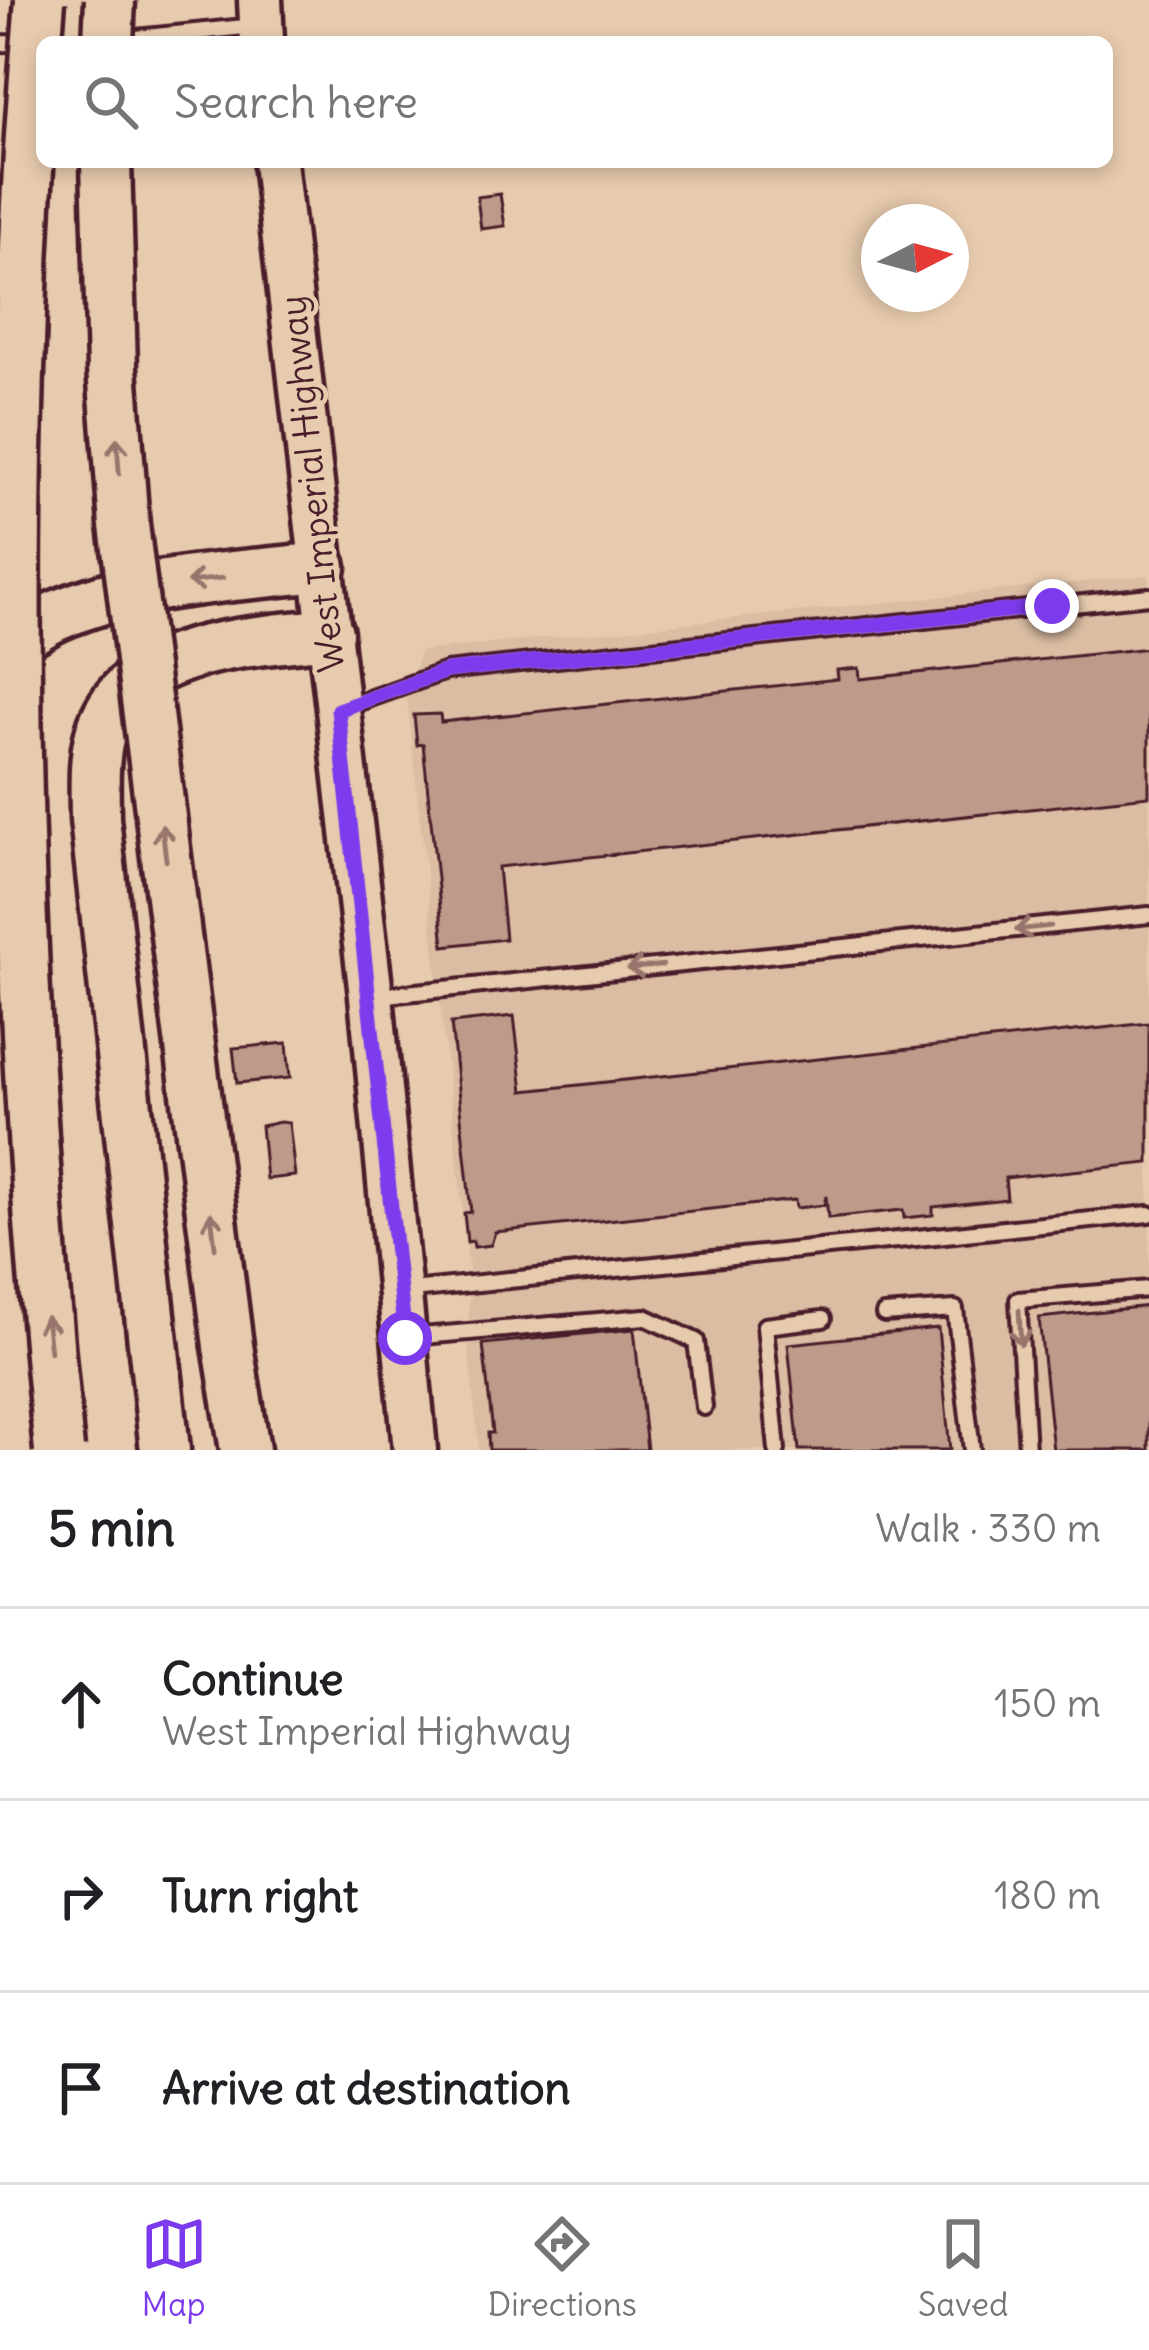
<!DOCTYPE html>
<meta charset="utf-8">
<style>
:root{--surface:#fff;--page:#f2f2f2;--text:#202124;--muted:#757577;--line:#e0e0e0;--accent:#7c3aed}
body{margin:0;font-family:Delius,sans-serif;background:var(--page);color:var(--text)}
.compass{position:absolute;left:861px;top:204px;width:108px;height:108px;border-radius:50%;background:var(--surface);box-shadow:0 6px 18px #0003;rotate:84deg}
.stop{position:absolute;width:36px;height:36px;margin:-27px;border:9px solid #7c3aed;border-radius:50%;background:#fff}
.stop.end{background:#7c3aed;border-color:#fff;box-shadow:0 3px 12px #0008}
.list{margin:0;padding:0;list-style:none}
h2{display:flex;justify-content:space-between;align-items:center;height:156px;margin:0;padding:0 48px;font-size:51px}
h2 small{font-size:39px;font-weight:400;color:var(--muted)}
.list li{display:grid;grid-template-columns:78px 1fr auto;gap:36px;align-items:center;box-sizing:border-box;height:192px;padding:0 48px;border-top:3px solid var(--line)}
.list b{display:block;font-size:45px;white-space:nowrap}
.list p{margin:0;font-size:39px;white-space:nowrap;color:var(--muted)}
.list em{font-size:39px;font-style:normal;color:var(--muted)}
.icon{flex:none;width:66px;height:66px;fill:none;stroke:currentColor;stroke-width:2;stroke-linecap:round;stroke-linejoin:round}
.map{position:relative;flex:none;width:1149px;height:1450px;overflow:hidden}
.search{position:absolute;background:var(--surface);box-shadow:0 6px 18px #0003;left:36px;right:36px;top:36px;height:132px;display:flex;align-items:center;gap:30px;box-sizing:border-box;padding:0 42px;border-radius:18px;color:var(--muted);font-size:45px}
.sheet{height:732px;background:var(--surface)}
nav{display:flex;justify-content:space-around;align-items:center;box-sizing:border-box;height:168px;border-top:3px solid var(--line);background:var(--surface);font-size:33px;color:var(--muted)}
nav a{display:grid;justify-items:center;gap:6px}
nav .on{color:var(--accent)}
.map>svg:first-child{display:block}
</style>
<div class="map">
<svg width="1149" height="1450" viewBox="0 0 1149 1450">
<rect width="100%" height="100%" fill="#e7cbae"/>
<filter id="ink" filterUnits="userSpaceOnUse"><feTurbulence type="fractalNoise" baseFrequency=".00833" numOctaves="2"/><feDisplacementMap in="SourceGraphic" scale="24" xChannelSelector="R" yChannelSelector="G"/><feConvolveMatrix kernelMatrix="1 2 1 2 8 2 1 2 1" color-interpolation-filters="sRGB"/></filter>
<g filter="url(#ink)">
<path fill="#dabda3" d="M1149,575V1450H479L468,1343L470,1279L407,697L420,651Z"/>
<path fill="#bc9b8a" stroke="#4a1f2b" stroke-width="3" d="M500,194L505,226L481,229L477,197Z
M1149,648V796L498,867L505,939L444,946L423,744L417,745L414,715L440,714L441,722L838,679L837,670L859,668L860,679Z
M514,1016L523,1091L1149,1023V1163L1005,1178L1007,1199L933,1207V1215L904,1218L903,1210L828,1218L826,1196L824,1205L796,1208L795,1200L495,1232L491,1245L474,1247L473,1241L467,1242L464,1213L471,1212L451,1023Z
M287,1043L290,1078L237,1083L233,1048Z
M280,1122L289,1123L295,1176L266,1179L261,1126Z
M1149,1306V1450H1053L1039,1318Z
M938,1328L950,1450H799L788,1344Z
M634,1329L647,1450H489L488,1433H493L483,1344Z"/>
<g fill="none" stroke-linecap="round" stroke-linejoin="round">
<defs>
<path id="service" d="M116,40L255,26
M0,43L31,44
M343,708L446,671L1149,596
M378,996L1149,915
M402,1291L1149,1214
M884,1314L955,1309L972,1450
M410,1337L645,1317L696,1341L704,1407
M777,1450L765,1326L823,1319
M1027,1450L1018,1300L1149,1289"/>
<path id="primary" d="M260,0L262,42
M275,162L371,996L415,1450"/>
<path id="motorway" d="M0,650C18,639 36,625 56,616C138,580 233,577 321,567
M228,1346L245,1450
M165,1450L95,819C95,788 92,755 103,725C136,642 255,643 328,633"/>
</defs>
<use href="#service" stroke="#4a1f2b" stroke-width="22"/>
<use href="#primary" stroke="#4a1f2b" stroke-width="51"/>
<use href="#motorway" stroke="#4a1f2b" stroke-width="57"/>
<use href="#service" stroke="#e7cbae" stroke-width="14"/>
<use href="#primary" stroke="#e7cbae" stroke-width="42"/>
<use href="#motorway" stroke="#e7cbae" stroke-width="48"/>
<defs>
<path id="motorway-bridge" d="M40,0C0,476 11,974 59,1450
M108,42L110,0
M106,162L112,368L124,525L228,1346"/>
</defs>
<use href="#motorway-bridge" stroke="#4a1f2b" stroke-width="57" stroke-linecap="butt"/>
<use href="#motorway-bridge" stroke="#e7cbae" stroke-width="48"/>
</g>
<defs><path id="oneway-shaft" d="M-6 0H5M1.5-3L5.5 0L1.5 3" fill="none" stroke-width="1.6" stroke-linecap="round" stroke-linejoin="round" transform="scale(3)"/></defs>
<g stroke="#98756c">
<use href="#oneway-shaft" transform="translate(118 456) rotate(-94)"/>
<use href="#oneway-shaft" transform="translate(205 580) rotate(173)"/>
<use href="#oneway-shaft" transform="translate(164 843) rotate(-97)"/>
<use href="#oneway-shaft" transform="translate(1033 928) rotate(174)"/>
<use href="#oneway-shaft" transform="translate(645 967) rotate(174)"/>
<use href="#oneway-shaft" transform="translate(213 1230) rotate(-97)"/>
<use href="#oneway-shaft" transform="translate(1020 1328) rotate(87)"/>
<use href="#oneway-shaft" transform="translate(48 1334) rotate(-96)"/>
</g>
</g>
<g fill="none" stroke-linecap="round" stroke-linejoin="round" filter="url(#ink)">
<path stroke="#7c3aed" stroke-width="15" d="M405,1338L338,710L446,671L1052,606"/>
</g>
<g text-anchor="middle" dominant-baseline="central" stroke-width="9" stroke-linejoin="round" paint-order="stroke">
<g font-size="36" fill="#4a1f2b" stroke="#e7cbae">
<text transform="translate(312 484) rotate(-96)">West Imperial Highway</text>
</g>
</g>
</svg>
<svg class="compass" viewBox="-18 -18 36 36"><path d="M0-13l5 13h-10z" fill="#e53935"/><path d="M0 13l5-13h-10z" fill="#757577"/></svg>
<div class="stop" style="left:405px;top:1338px"></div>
<div class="stop end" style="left:1052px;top:606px"></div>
<div class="search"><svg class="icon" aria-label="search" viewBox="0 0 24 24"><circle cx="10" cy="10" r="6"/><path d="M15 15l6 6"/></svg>Search here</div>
</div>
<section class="sheet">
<h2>5 min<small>Walk · 330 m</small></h2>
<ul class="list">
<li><svg class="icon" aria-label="ahead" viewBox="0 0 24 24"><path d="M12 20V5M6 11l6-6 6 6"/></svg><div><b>Continue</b><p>West Imperial Highway</p></div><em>150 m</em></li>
<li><svg class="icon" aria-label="right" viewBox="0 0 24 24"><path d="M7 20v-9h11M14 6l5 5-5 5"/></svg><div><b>Turn right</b></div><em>180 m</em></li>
<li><svg class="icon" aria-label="arrive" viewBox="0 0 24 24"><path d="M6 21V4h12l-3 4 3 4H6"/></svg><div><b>Arrive at destination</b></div></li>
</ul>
</section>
<nav>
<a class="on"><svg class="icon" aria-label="map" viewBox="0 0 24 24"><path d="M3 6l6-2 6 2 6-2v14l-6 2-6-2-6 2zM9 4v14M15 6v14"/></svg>Map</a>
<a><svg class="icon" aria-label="directions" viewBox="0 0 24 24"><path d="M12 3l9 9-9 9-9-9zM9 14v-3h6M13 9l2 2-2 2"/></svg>Directions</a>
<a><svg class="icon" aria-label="saved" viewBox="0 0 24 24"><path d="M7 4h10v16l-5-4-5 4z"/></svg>Saved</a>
</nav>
